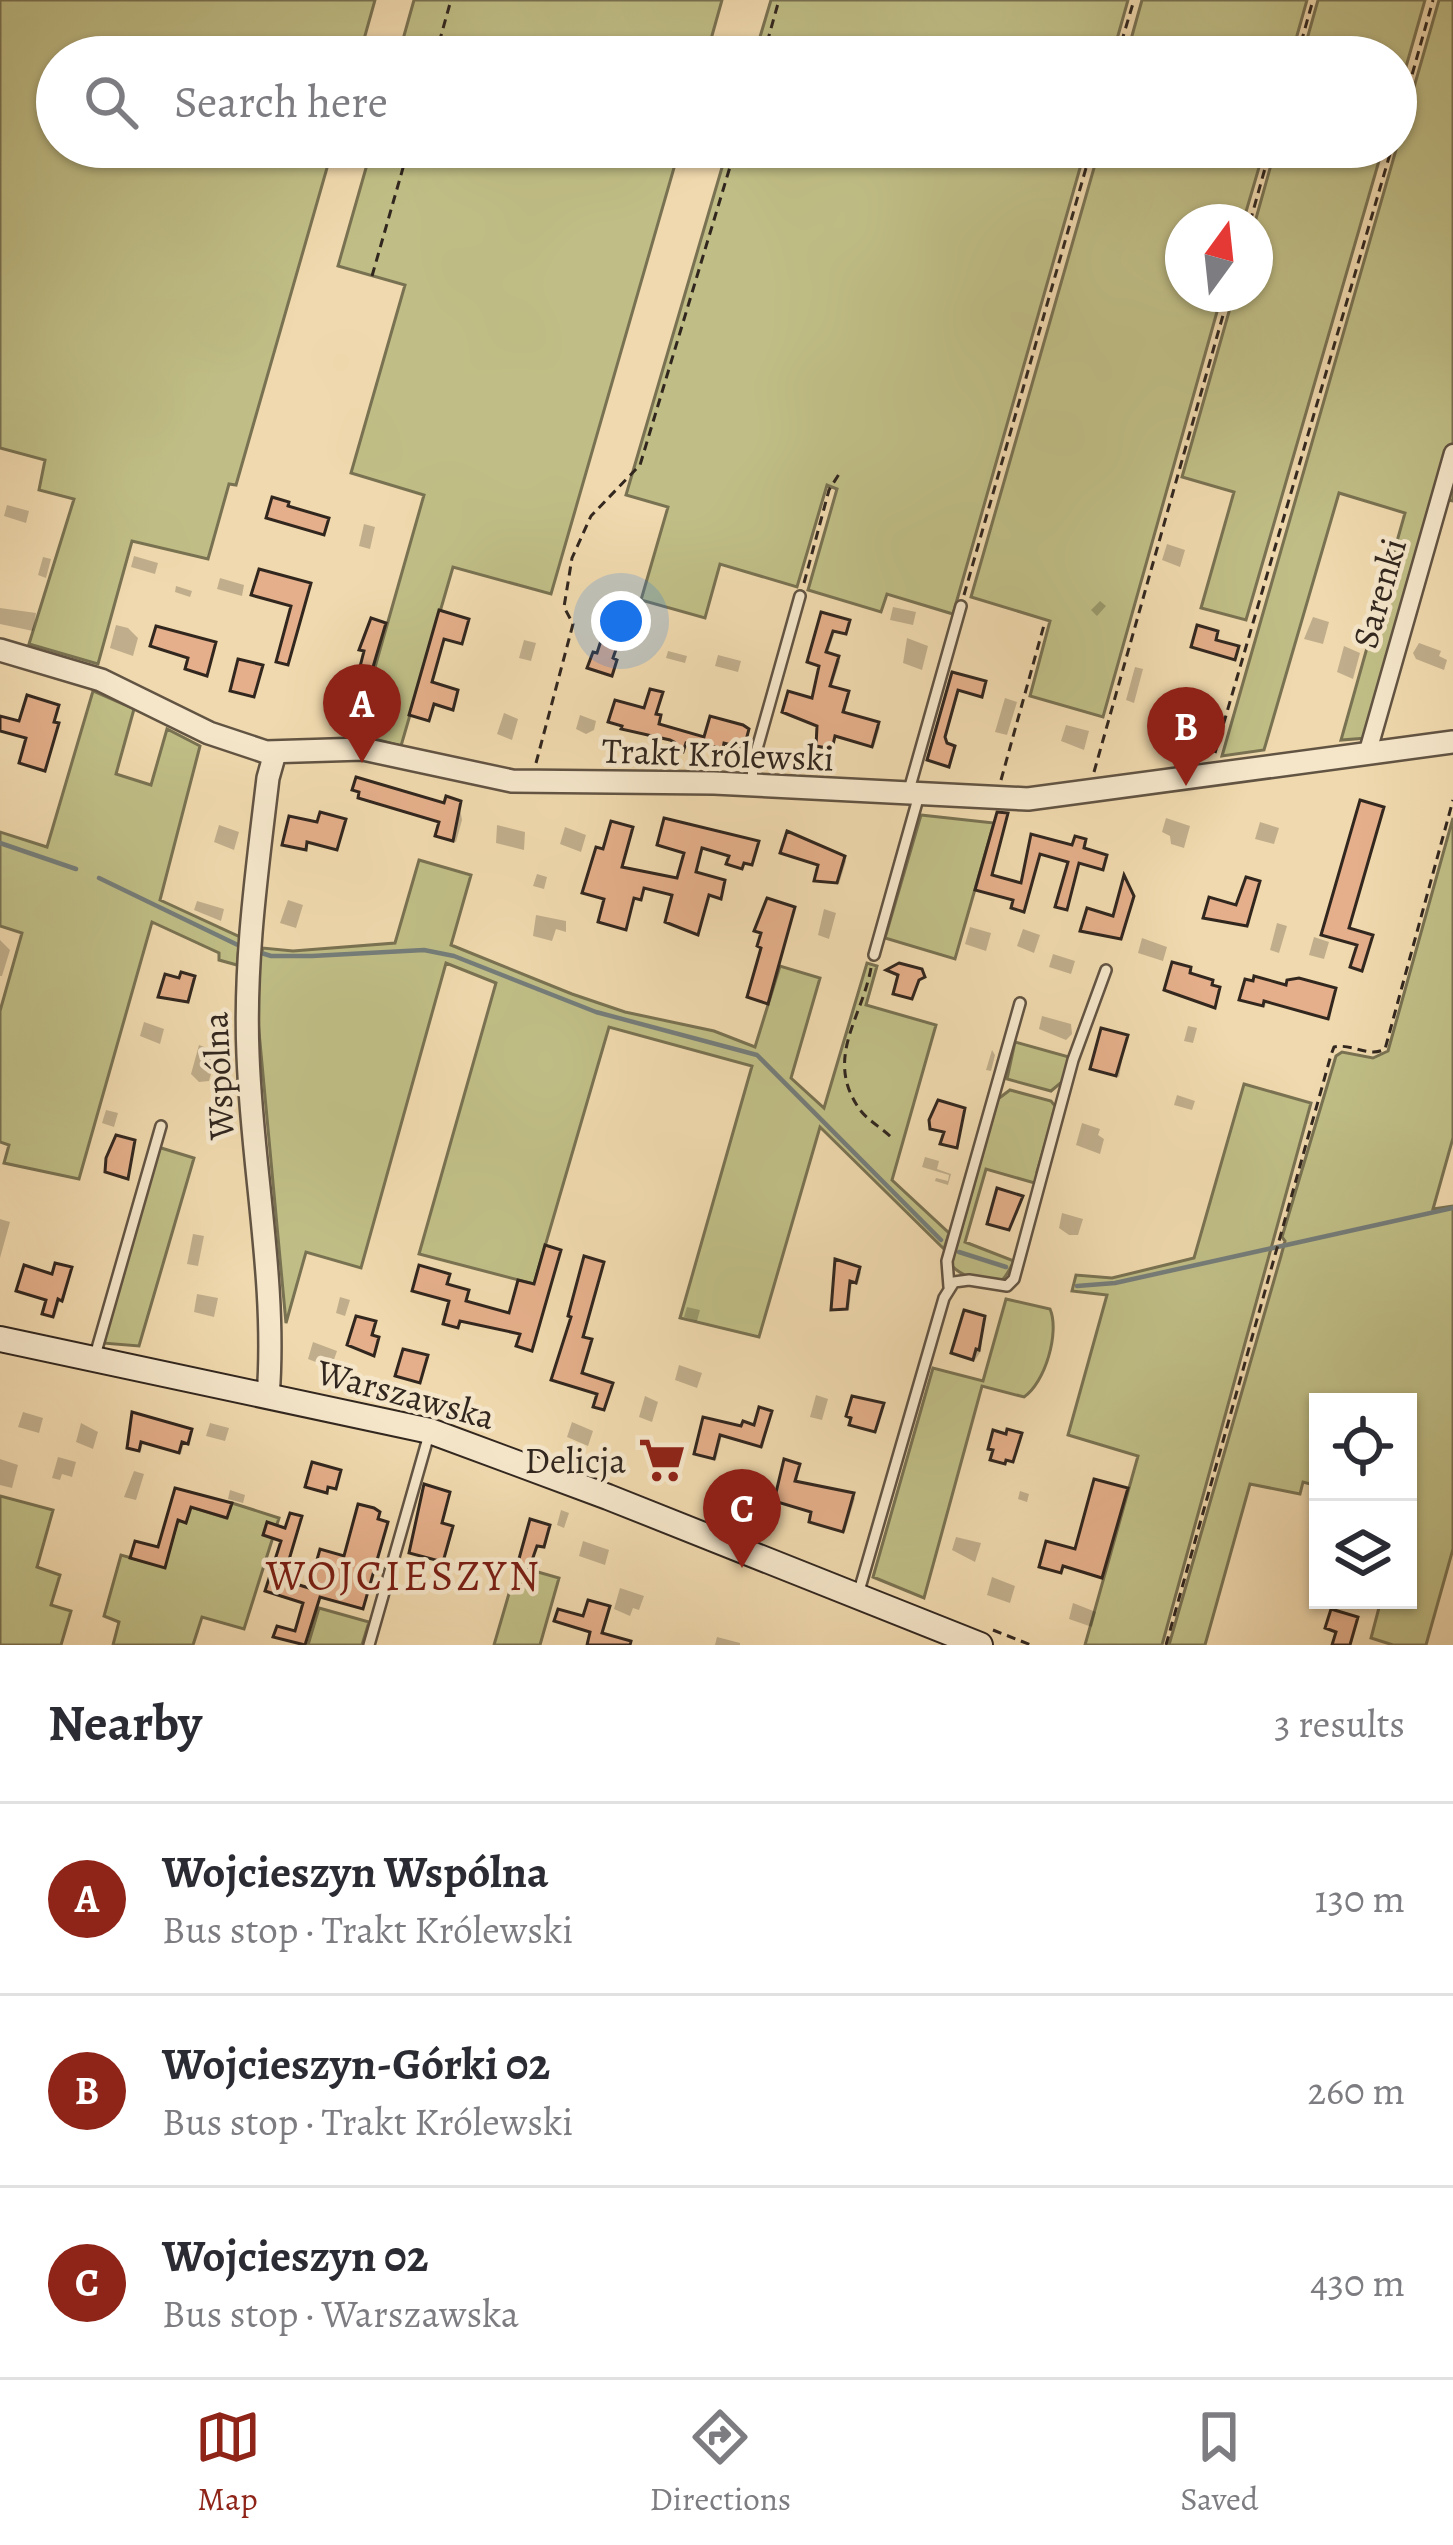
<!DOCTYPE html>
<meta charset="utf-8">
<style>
:root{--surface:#fff;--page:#f7f7f7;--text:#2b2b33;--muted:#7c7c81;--line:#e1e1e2;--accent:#8f2418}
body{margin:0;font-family:Alegreya,serif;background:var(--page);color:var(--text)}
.controls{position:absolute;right:36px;bottom:36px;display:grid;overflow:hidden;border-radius:0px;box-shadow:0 3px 9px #0004}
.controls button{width:108px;height:108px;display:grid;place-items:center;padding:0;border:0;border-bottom:3px solid var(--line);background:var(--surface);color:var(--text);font:60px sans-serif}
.compass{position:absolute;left:1165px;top:204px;width:108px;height:108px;border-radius:50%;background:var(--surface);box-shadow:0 3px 9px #0004;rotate:15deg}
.you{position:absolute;left:621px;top:621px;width:42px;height:42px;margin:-30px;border:9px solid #fff;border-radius:50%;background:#1a73e8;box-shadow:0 0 0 18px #1a73e833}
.badge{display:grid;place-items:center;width:78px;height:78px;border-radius:50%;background:var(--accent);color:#fff;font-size:39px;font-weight:700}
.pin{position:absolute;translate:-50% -99px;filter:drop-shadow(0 3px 6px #0008)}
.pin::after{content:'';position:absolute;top:63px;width:42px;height:36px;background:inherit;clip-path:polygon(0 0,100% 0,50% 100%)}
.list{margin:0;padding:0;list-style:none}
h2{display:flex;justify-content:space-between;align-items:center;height:156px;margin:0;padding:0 48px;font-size:51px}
h2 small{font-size:39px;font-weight:400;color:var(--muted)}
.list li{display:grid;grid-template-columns:78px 1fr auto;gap:36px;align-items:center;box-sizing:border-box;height:192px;padding:0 48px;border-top:3px solid var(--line)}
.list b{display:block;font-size:45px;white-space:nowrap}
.list p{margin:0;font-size:39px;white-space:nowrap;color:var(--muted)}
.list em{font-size:39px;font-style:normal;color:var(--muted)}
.icon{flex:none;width:66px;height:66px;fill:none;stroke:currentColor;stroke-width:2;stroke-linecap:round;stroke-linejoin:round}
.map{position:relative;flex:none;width:1453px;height:1645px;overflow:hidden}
.search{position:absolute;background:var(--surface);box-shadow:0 3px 9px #0004;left:36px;right:36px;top:36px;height:132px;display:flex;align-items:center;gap:30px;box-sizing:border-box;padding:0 42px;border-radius:66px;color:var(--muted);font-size:45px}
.sheet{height:732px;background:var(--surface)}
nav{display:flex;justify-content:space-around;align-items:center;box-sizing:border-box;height:168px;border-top:3px solid var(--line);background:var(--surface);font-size:33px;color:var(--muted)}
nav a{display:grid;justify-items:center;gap:6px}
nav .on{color:var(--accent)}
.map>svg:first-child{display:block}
</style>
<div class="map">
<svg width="1453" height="1645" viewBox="0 0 1453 1645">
<rect width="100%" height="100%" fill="#f0d9ae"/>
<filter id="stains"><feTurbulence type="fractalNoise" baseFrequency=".00167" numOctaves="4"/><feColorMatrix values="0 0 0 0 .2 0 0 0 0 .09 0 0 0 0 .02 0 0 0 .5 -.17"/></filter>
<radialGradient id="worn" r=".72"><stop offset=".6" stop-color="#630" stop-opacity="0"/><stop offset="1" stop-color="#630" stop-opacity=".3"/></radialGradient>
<path fill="#c0be86" stroke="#797252" stroke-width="3" d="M0,0H375L359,57H57V147H333L236,485L229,484L208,559L132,541L98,664L29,644L74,499L39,490L45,460L0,448Z
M414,0H722L706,57H398Z
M771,0H1128L1112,57H754Z
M1142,0H1307L1291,57H1126Z
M1318,0H1425L1396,102V57H1302Z
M1439,0H1453V501L1448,500L1380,737L1341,740L1405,513L1339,493L1264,750L1222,756Z
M372,147H680L551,594L453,567L401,746L356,734L424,495L351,473L405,285L338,266Z
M728,147H1086L953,614L887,594L881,612L808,590L837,489L827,485L797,587L720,564L705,618L641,600L668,507L626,495Z
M1100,147H1265L1243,222H1183V294H1222L1103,717L1030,696L1050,621L971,597Z
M1276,147H1383L1246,620L1201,608L1234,492L1182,477L1234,294H1255V222Z
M93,691L134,709L116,774L151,785L167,729L200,746L160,900L240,937L237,965L219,960V953L152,922L79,1179L4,1163L9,1145L0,1142V1011L22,933L0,926V832L47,847Z
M921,815L994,823L955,959L885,938Z
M1453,818V1138L1433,1209L1453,1206V1549L1426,1645H1393L1371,1638L1381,1600H1408V1402H1318V1486L1303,1482L1300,1494L1250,1484L1205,1645H1169L1281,1256L1285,1241L1282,1237L1336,1056L1342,1052L1373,1058L1388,1051Z
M419,860L471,875L451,945L572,994L625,1012L714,1031L755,1047L780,966L820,978L791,1078L824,1108L867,963L877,966L866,1005L936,1025L892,1180L949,1233L944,1249L820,1127L759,1337L680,1318L752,1066L609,1027L534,1284L419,1254L496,983L446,963L361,1268L306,1252L286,1323L258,1021L257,967L263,948L293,951L395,943Z
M1015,1042L1069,1057L1063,1081L1051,1091L1007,1079Z
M1244,1084L1311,1103L1162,1645H1085L1138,1456L1068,1435L1107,1295L1072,1291L1076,1275L1112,1278L1194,1258Z
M1010,1090L1051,1101L1056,1107L1037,1172L1038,1184L986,1169L965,1242L1014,1261C1012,1265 1006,1277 1002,1280C988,1288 960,1275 951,1265L998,1099Z
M158,1147L194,1158L139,1346L102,1343Z
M1006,1299L1050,1309C1060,1332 1045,1383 1024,1397L982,1386L924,1598L873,1577L933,1368L983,1381Z
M0,1496L53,1510L37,1567L60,1575L51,1605L71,1611L61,1645H0Z
M232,1503L279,1518L244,1629L202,1617L193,1645H113L119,1622L104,1616L121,1555L164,1567L178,1520L186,1522L191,1507L226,1518Z
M517,1566L559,1578L540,1645H494Z
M319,1608L369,1622L362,1645H308Z"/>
<path fill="#0003" d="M7,505L29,511L26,523L4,516Z
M364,524L375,527L370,549L359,546Z
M1167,544L1185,550L1180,567L1162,560Z
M134,556L158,563L155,574L131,567Z
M43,557L51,559L46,578L38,575Z
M220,578L244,585L242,596L217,589Z
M176,586L192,591L190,597L175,592Z
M1100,601L1106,606L1097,616L1091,610Z
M893,607L916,612L913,625L890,620Z
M0,608L36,613L33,631L0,624Z
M823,616L850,625L847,634L835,631L827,656L840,661L831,689L849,696L844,716L880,727L874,747L836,736L833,750L821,747L815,702L822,667Z
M1313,617L1329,622L1323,644L1304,639Z
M116,625L128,628L138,638L133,656L110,648Z
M385,626L359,717L352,715L341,724L349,696L355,698Z
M907,638L928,646L922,670L903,663Z
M524,640L536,643L531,661L519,658Z
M1419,643L1441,651L1439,656L1447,660L1444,670L1416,659L1413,653Z
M1344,646L1360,653L1353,679L1337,672Z
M668,651L687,656L685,663L666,658Z
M718,655L741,661L738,672L715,666Z
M1135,667L1143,669L1134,703L1126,700Z
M954,676L986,685L983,696L960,689L945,740L955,750L950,767L931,761Z
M1005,698L1017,702L1007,735L995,732Z
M504,713L518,719L512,740L497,734Z
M580,715L596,721L594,730L586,734L576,729Z
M1066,725L1089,731L1084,750L1061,741Z
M361,798L446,806L459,803L462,820L456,842L440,837L441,823Z
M1166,818L1190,826L1184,848L1171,844L1170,836L1162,832Z
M667,822L744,862L743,868L731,864L732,856L702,847L694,873L725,884L722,898L710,894L698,934L668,921L675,895L645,887L642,899L635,897L627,929L602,922L607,899L605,853L632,829L622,870L679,882L687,852Z
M1260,822L1279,828L1274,844L1255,839Z
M219,825L239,832L234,850L214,842Z
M497,825L525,832L524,850L496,843Z
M565,827L586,835L581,852L560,844Z
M843,858L846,861L839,884L817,880Z
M537,874L547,877L544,889L533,886Z
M1258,884L1249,926L1206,917L1238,909Z
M288,900L303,905L296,928L280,923Z
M197,901L224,909L221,921L194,910Z
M824,909L836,913L829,939L818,935Z
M536,915L566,921V932L556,929L552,941L533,936Z
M1277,923L1287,926L1279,953L1270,950Z
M970,927L991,933L986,951L965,944Z
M1023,929L1040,935L1034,953L1017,946Z
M1314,937L1329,942L1324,959L1309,955Z
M1142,938L1167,947L1163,961L1138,953Z
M0,940L10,950L2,976H0Z
M1053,954L1075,961L1071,974L1049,967Z
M1335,991L1330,1020L1266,1002L1265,1007L1245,1001Z
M1042,1016L1071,1024L1072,1034L1066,1040L1039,1029Z
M144,1022L164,1029L160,1044L140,1036Z
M1188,1026L1197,1028L1193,1043L1184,1041Z
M1126,1038L1119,1077L1093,1068Z
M199,1045L217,1052L209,1081L199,1082L191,1074Z
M992,1050L995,1055L991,1071L986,1070Z
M1177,1095L1195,1101L1192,1110L1174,1105Z
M106,1110L118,1113L114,1127L102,1123Z
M1082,1123L1100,1129L1098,1135L1104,1139L1100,1154L1076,1145Z
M925,1157L939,1161L937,1169L951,1174L948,1185L935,1181L936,1178L948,1181L949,1175L922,1167Z
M1062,1213L1083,1219L1078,1235H1069L1059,1228Z
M0,1219L10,1222L0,1258Z
M193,1234L204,1236L198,1266L187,1264Z
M837,1263L861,1272L858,1284L852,1282L849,1310L834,1309Z
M602,1265L583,1340L591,1343L582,1376L613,1386L605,1410L597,1407L600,1394L554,1380Z
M70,1270L64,1301L60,1300L55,1317L48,1315L49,1301L22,1293Z
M197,1294L218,1298L214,1317L194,1312Z
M340,1297L350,1300L345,1316L336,1313Z
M687,1307L700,1310L697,1321L684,1317Z
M984,1319L981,1351L975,1360L957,1355L955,1353Z
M313,1342L337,1351L331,1368L308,1359Z
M679,1365L702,1373L697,1388L675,1380Z
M816,1395L828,1399L822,1420L810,1417Z
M645,1396L658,1402L652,1422L639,1417Z
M23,1412L43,1418L39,1433L18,1427Z
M770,1413L763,1448L722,1435L716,1460L697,1453L705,1421L756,1429Z
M135,1416L191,1432L190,1445L184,1443L181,1454L143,1443L141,1451L133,1449Z
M572,1422L593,1431L588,1446L567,1437Z
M81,1423L98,1432L93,1449L76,1442Z
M210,1423L229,1428L225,1441L206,1436Z
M658,1455L670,1459L668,1468L655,1464Z
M58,1457L76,1462L72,1477L62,1474L60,1480L52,1478Z
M0,1459L18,1465L12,1488L0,1485Z
M799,1467L797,1484L855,1498L845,1532L814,1524V1513L780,1503Z
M134,1471L144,1474L136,1500L124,1497Z
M731,1473L743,1477L739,1491L727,1487Z
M230,1490L245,1495L243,1503L228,1499Z
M1020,1491L1029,1494L1027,1502L1018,1499Z
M449,1494L442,1526L453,1531L444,1562L414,1554Z
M561,1510L569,1513L564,1528L557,1525Z
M956,1537L981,1543L975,1562L952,1550Z
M583,1541L609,1550L605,1565L579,1556Z
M992,1577L1015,1586L1010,1603L987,1595Z
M620,1588L644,1596L639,1610L633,1608L630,1616L614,1609Z
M1073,1603L1096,1612L1092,1627L1069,1619Z
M717,1637L740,1643V1645H715Z"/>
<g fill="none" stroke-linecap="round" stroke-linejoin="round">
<path stroke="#757d7a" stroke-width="4.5" d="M0,843L76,869
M99,878L244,948
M255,951L271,956H312L424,950L454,956L596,1012L757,1055L941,1240
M959,1252L1006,1267
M1077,1286L1115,1283L1453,1208"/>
</g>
<path fill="#e4af8a" stroke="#32271f" stroke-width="3" d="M272,497L289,502L288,506L329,518L324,535L266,518Z
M259,569L311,583L288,665L276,662L291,606L251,595Z
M618,597L633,601L613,658L617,660L612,676L587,668L593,652L597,653L606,625L610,627Z
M439,610L469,619L462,644L444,639L432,682L458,690L453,710L434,704L429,721L409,715Z
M821,612L850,620L846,634L833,631L826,652L839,656L830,686L849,691L843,712L879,722L872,747L835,736L832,749L816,746L817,726L782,712L788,691L812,698L819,666L807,662Z
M371,618L386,623L358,718L350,715L337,724L346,693L353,694L364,651L359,650Z
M1197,625L1218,631L1216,640L1239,646L1235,660L1191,647Z
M156,626L216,642L207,676L185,669L188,658L150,646Z
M238,659L263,665L254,697L230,691Z
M952,672L986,681L982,697L958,690L945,737L947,743L955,746L949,767L927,760Z
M650,689L663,692L656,714L661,715L659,724L704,737L710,716L743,725L749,729L744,748L724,743L723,748L686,743L683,752L672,749L674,742L670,740L621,729L622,726L608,722L615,700L644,708Z
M27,695L59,705L54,722L59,723L45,771L19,763L26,738L0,731V716L19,721Z
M1167,696L1212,710L1203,740L1158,727Z
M356,777L444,803L446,796L461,801L453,841L435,836L439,822L358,798L359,792L352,790Z
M1360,800L1384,807L1349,928L1373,935L1362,971L1350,967L1357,945L1321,935Z
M320,812L346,819L337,850L307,842L306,850L282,845L289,816L317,822Z
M997,812L1008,813L992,875L1021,883L1031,834L1072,845L1075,836L1086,839L1084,848L1107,855L1103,870L1079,863L1067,910L1055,907L1068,862L1040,854L1024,912L1011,908L1013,900L975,890Z
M664,818L759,841L752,865L744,863L742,869L726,864L729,856L702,848L696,872L725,880L721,899L709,895L698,935L665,922L672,895L644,888L641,900L634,898L626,930L598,922L604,899L582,893L596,847L603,849L611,821L633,827L622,867L677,878L684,853L657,845Z
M787,831L845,856L837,883L814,881L818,865L780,853Z
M1124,875L1134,896L1121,939L1080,931L1087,908L1113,916Z
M1246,877L1260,881L1247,926L1203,918L1209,897L1236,905Z
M767,898L795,907L768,1004L747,997L761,948L757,946L761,933L754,931Z
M1172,962L1191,967L1190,973L1213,980L1212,985L1220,987L1215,1008L1164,990Z
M899,963L922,969L925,977L919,980L912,999L893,994L898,975L886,970Z
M181,972L195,976L188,1002L158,997L165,974L179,978Z
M1254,976L1286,985L1287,980L1299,978L1336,988L1328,1019L1264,1001L1263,1006L1239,1000L1245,979L1253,981Z
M1101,1028L1128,1035L1116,1076L1090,1069Z
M938,1100L965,1108L957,1148L940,1144L944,1132L930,1129L929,1120Z
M116,1135L135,1140L128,1179L105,1172L106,1158Z
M997,1188L1023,1196L1009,1230L987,1224Z
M545,1245L561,1250L532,1351L516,1346L520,1334L460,1321L458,1328L443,1324L449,1301L412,1291L419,1265L450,1274L447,1284L469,1290L466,1301L509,1313L518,1280L534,1284Z
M584,1256L604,1262L583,1337L592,1339L582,1373L613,1383L604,1410L593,1407L597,1394L551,1380L571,1317L568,1316Z
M835,1259L860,1267L856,1283L850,1281L847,1309L831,1310Z
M55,1263L72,1267L62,1301L58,1299L53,1317L42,1314L46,1300L16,1291L24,1265L52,1274Z
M964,1310L985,1316L979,1350L976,1349L973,1360L951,1353Z
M356,1316L376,1321L372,1335L379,1337L374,1356L347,1345Z
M403,1349L428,1355L420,1383L395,1376Z
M852,1396L884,1403L875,1432L849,1425L851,1418L846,1416Z
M759,1407L772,1411L761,1447L720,1435L714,1459L694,1454L703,1417L741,1426L743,1421L754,1425Z
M132,1412L192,1429L188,1444L182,1442L179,1453L141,1442L139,1451L127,1448Z
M1007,1429L1022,1433L1013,1462L1006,1460L1005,1464L990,1460L993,1450L988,1449L993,1430L1006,1434Z
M784,1459L800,1464L795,1481L854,1493L843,1532L809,1522L811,1512L774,1501Z
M312,1462L341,1470L336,1489L328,1487L327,1493L305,1487Z
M1094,1479L1128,1488L1102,1578L1063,1566L1061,1573L1039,1567L1046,1541L1075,1549Z
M424,1484L450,1492L442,1523L453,1526L443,1562L409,1553Z
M175,1488L232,1503L227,1518L191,1507L186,1523L178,1520L165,1568L130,1558L135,1541L158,1547Z
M358,1504L374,1508L380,1512L378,1519L388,1522L363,1609L320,1597L305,1645L273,1637L277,1626L295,1631L303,1603L265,1591L281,1541L263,1535L267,1522L285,1528L290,1513L302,1516L283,1580L309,1588L320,1549L344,1556Z
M530,1519L550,1525L544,1547L537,1546L529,1569L517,1566Z
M588,1600L610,1606L602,1633L631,1641L630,1645H587L590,1632L554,1621L558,1609L583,1616Z
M1331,1609L1358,1617L1350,1645H1332L1336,1632L1325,1628Z"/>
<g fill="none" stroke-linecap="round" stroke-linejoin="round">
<defs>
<path id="service" d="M752,784L753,763L800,596
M909,790L961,606
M874,955L919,795
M949,1287L947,1261L1020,1003
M94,1359L161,1126
M859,1591L944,1298L954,1282L969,1280L1007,1286L1014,1279L1073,1060L1106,970
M369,1645L430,1431"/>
<path id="minor" d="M1368,751L1453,453"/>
<path id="tertiary" d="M0,650L101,680L209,733L266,752L363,749L512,781L714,783L1028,799L1453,742
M268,1397C277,1284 252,1168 248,1055C244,962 257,871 268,778L275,753"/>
<path id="secondary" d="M0,1339L430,1431L608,1497L980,1645"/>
</defs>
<use href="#service" stroke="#625443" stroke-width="14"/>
<use href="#minor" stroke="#625443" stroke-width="21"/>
<use href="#tertiary" stroke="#625443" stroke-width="26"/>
<use href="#secondary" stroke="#32271f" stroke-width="28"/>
<path stroke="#32271f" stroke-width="3" stroke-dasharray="9 6" stroke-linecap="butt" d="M435,57L451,0
M763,57L779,0
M1117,57L1134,0
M1297,57L1313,0
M1396,132L1433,0
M1250,222L1271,147
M372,276L409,147
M804,583L829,490L841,471
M964,595L1092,147
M1215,753L1392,147
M536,763L573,624L564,607L572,558L591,516L640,465L736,147
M1094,772L1229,294
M1001,780L1044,625
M871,968C862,1018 825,1057 858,1107C866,1120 883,1128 894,1140
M993,1630L1031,1645
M1166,1645L1331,1055L1334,1047C1352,1043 1369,1058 1385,1049L1453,800"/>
<use href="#service" stroke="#f5e6ca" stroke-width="9"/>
<use href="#minor" stroke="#f5e6ca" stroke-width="16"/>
<use href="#tertiary" stroke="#f5e6ca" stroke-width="21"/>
<use href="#secondary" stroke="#f5e6ca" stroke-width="24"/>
</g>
<defs>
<symbol id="supermarket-bare" viewBox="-9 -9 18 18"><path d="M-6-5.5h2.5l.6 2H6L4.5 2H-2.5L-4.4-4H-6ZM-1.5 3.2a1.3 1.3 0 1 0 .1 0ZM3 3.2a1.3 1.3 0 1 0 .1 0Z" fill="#8f2418" stroke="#f5e6ca" stroke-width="2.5" paint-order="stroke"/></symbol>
</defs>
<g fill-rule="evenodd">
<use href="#supermarket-bare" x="629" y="1427" width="66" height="66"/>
</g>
<g text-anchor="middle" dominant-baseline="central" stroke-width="9" stroke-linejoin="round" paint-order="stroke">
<g font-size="36" fill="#32271f" stroke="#f5e6ca">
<text transform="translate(1379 593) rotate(-74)">Sarenki</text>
<text transform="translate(718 754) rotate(2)">Trakt Królewski</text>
<text transform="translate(218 1076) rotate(-93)">Wspólna</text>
<text transform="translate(406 1394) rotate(15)">Warszawska</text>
</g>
<g font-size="36" fill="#32271f" stroke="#f5e6ca" text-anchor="end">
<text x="626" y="1460">Delicja</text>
</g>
<g font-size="42" letter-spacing="3" fill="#7a1f14" stroke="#f5e6ca">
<text x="404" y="1575">WOJCIESZYN</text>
</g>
</g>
<rect width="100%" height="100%" filter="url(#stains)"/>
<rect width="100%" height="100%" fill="url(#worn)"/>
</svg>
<div class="controls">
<button><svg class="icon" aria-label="locate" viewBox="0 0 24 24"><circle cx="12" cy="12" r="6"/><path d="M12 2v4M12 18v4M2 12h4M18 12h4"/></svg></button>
<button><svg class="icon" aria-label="layers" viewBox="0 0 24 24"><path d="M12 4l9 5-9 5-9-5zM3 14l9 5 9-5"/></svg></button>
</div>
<svg class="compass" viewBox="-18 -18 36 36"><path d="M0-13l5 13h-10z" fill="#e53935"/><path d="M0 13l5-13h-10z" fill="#7c7c81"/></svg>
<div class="you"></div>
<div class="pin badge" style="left:362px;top:763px">A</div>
<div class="pin badge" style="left:1186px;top:786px">B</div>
<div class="pin badge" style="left:742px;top:1568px">C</div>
<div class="search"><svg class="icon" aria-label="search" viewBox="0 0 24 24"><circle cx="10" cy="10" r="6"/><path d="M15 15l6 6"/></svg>Search here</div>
</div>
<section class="sheet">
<h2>Nearby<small>3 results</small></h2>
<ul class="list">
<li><span class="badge">A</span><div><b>Wojcieszyn Wspólna</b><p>Bus stop · Trakt Królewski</p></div><em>130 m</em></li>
<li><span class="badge">B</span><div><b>Wojcieszyn-Górki 02</b><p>Bus stop · Trakt Królewski</p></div><em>260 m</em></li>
<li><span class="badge">C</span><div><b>Wojcieszyn 02</b><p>Bus stop · Warszawska</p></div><em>430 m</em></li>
</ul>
</section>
<nav>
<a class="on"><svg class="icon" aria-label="map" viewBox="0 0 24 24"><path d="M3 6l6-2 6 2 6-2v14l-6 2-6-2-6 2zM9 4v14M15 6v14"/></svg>Map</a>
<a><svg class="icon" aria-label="directions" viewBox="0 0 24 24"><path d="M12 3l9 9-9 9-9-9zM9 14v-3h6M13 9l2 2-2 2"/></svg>Directions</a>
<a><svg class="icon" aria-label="saved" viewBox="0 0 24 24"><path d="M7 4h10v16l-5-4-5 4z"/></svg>Saved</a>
</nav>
